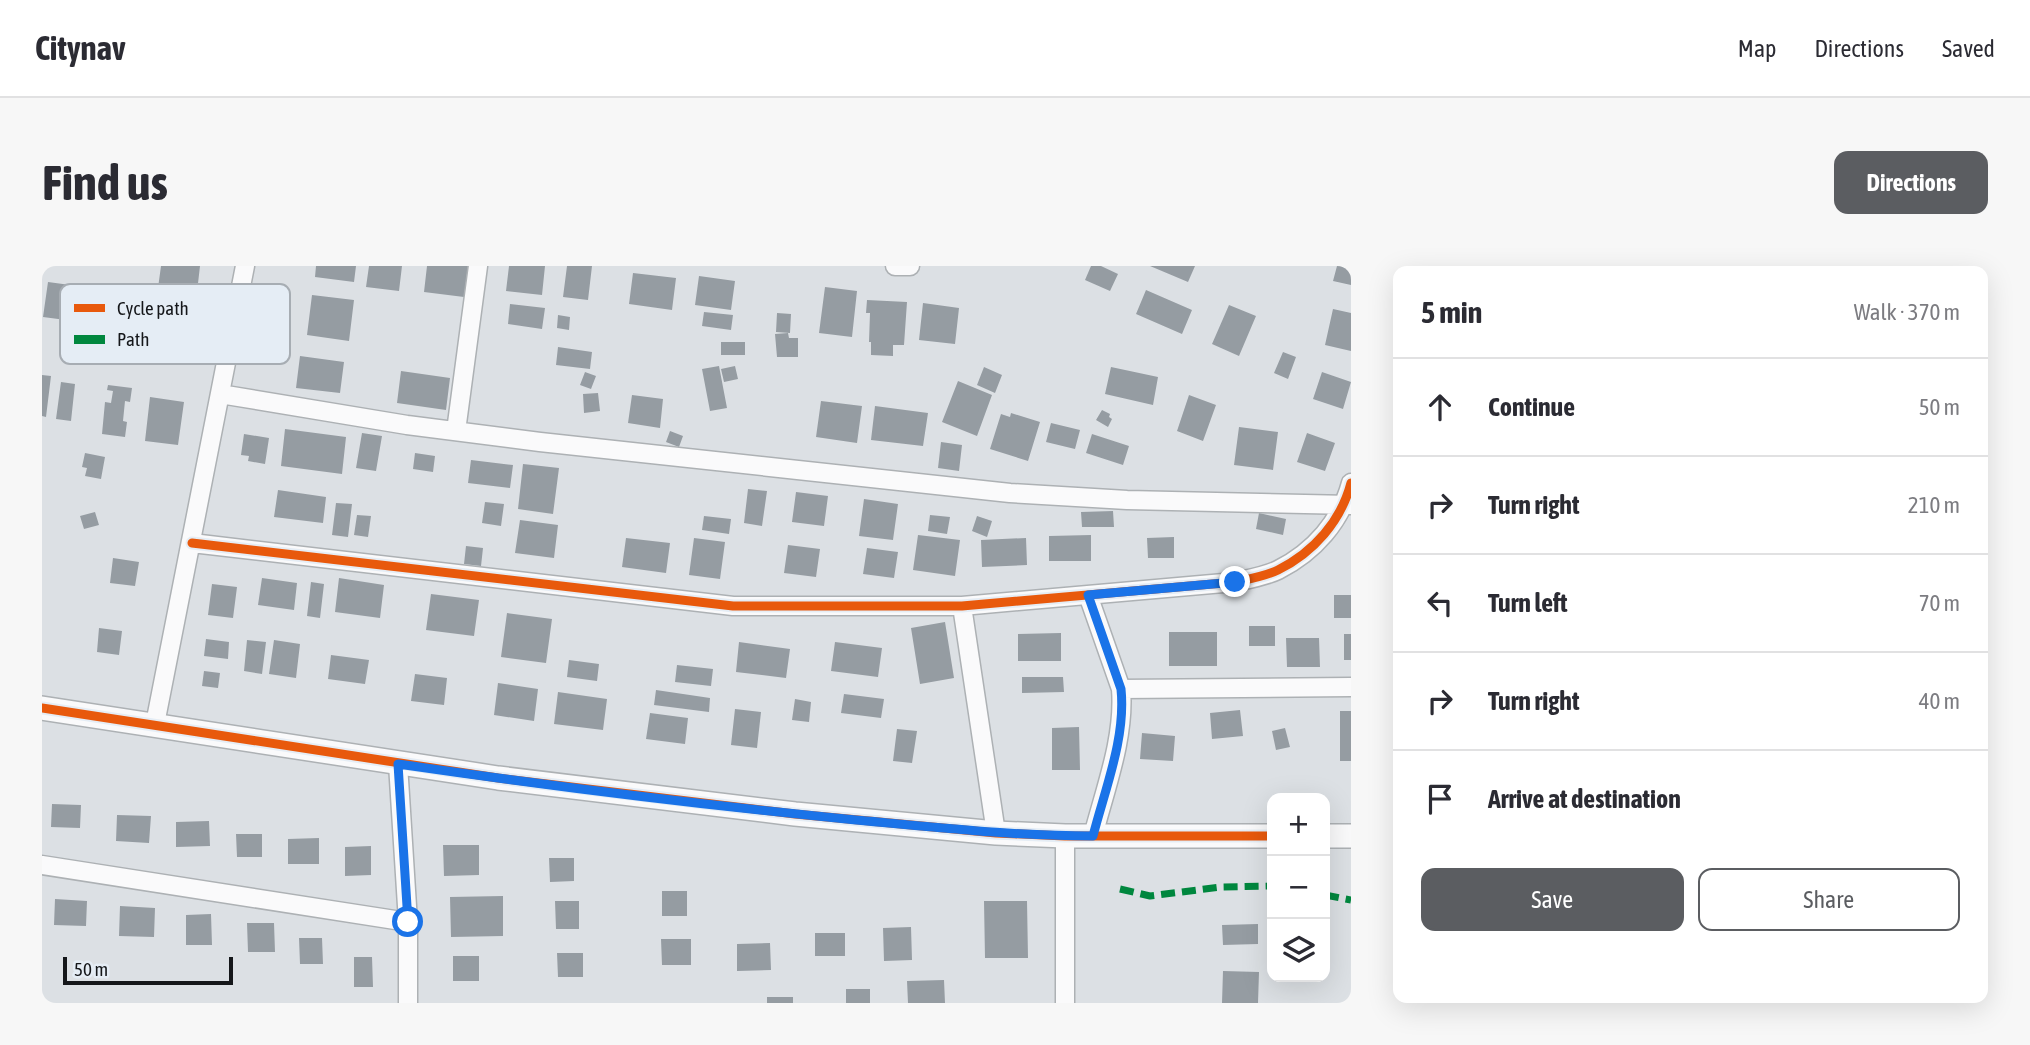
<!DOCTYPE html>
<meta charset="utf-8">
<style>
:root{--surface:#fff;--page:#f7f7f7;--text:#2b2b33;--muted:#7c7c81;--line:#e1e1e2;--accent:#5b5d61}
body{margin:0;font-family:"Asap Condensed",sans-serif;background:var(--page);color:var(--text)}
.controls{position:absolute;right:21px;bottom:21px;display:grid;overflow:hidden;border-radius:14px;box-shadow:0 7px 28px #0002}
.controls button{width:63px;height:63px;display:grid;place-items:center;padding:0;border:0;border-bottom:2px solid var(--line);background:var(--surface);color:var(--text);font:35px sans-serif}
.scale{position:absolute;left:21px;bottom:18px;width:170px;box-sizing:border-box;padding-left:7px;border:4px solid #15171a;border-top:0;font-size:19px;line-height:24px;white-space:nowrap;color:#15171a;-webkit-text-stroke:5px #e5edf5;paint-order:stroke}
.stop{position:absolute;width:21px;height:21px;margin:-16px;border:5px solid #1a73e8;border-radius:50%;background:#fff}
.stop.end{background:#1a73e8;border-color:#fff;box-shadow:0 2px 7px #0008}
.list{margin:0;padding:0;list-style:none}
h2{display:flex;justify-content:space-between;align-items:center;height:91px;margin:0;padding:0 28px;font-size:30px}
h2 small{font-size:23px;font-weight:400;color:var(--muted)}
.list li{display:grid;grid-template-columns:46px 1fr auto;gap:21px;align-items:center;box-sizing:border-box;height:98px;padding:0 28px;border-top:2px solid var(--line)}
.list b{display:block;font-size:26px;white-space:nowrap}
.list em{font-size:23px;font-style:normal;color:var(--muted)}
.actions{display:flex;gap:14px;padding:21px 28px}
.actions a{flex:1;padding:16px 0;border:2px solid var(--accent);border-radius:14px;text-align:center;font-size:24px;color:var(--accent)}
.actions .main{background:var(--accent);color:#fff}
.icon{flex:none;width:38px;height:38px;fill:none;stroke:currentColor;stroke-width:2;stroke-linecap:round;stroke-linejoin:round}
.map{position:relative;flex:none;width:1309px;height:737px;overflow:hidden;border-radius:14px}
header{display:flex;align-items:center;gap:42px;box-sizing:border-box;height:98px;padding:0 35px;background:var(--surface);border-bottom:2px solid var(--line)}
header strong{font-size:33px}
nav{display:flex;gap:38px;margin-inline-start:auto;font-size:24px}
.intro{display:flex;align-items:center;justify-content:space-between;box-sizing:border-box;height:168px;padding:0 42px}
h1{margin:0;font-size:49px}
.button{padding:18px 32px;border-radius:14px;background:var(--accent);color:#fff;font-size:24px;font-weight:700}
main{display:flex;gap:42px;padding:0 42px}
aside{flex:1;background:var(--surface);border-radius:14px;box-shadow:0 7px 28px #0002}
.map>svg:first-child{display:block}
</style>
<header>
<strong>Citynav</strong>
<nav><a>Map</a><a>Directions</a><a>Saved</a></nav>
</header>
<div class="intro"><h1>Find us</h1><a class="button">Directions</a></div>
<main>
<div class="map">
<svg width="1309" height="737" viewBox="0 0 1309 737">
<rect width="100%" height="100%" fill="#dce0e4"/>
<path fill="#959ca2" d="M119,0H158L155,26L116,22Z
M274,0H314L312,16L273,11Z
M327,0H360L357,25L324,21Z
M385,0H426L422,31L382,26Z
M467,0H503L500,29L464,25Z
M525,0H550L546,34L521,31Z
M1049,0H1059L1076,8L1068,25L1043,14Z
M1108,0H1153L1146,16Z
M1295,0H1309V19L1291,15Z
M591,7L634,12L630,44L587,38Z
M657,10L693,15L689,44L653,39Z
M6,16L43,21L39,56L1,51Z
M783,21L815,25L810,71L777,67Z
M1104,24L1150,44L1140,68L1094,48Z
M270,29L312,34L307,75L265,69Z
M825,34L865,36L862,79H851V90L829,89V76H827L828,47H824Z
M881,37L917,42L913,78L877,74Z
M468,38L503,42L500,63L466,58Z
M1187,39L1214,50L1197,90L1170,78Z
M1291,43L1309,47V85L1283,79Z
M662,46L691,49L689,64L660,60Z
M735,47L749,48L748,67L734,66Z
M516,49L528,51L527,64L515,62Z
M746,67L747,72H756V91H735L733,68Z
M679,76H703V89H679Z
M516,81L550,86L548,103L514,99Z
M1241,86L1254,91L1246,113L1232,107Z
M258,90L302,96L298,127L254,122Z
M677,100L685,142L668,145L660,103Z
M693,100L696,113L682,116L679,103Z
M942,101L960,109L953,127L935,119Z
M1069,101L1116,111L1111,139L1063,128Z
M359,105L408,112L404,144L355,137Z
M543,106L554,110L549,123L538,119Z
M1280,106L1309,116L1301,143L1271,133Z
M0,109L9,110L4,151L0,150Z
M916,115L950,129L935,170L900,156Z
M19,116L33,118L29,155L14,153Z
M66,119L90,122L88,136L83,135L81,155L85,156L83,171L60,168L63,136L69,137L71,125L65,124Z
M556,127L558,145L542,147L541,128Z
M590,129L621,133L618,162L586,157Z
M1147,129L1174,139L1161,175L1135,165Z
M108,131L142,136L136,179L103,175Z
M779,135L820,140L815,177L774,171Z
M833,140L886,147L881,180L829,174Z
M1060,144L1068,148L1067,151L1070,153L1066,161L1054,154Z
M969,147L998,156L986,195L948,183L959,148L968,151Z
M1009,157L1038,164L1033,183L1004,176Z
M1197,161L1236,166L1231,204L1192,199Z
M243,163L304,171L300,208L239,200Z
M628,165L641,170L637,181L624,176Z
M320,167L340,170L334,205L314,202Z
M1265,167L1293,177L1283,205L1255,196Z
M202,168L227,172L223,198L206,195L207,190L199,189Z
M1050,168L1087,180L1081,199L1044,187Z
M899,176L920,179L917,205L896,202Z
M43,187L63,191L59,213L43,210L45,202L40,201Z
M373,187L393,190L391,206L371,203Z
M429,194L471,199L468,222L426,217Z
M481,198L517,202L511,248L476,243Z
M706,223L725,225L720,260L702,257Z
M236,224L284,231L281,257L232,251Z
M754,226L786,230L782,260L750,256Z
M822,233L856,238L851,274L817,270Z
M443,236L462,238L459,260L440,257Z
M294,237L310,238L306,271L290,269Z
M1071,245L1072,261H1040L1039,246Z
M53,246L57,259L42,263L38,250Z
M1217,247L1244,253L1241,269L1214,263Z
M315,249L329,250L326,271L312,269Z
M888,249L908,251L905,268L886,265Z
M662,250L689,253L687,268L660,264Z
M935,250L950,255L945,271L930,265Z
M478,254L516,259L512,292L473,287Z
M876,269L918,274L913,310L871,304Z
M1049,269V295H1007V270Z
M1132,271V292H1106L1105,272Z
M584,272L628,277L624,307L580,301Z
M652,272L683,276L678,313L647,309Z
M984,272L985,299L940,301L939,274Z
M746,279L778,283L774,311L742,307Z
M424,280L441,282L439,300L422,298Z
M825,282L856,286L852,312L821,308Z
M71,292L97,296L93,320L68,317Z
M220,312L255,317L252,344L216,339Z
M297,312L342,319L338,352L293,346Z
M269,316L282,318L278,352L265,350Z
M170,318L195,321L191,352L166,349Z
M389,328L437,334L432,370L384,364Z
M1292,329H1309V352H1292Z
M465,347L510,353L504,397L459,391Z
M903,356L912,412L878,418L869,362Z
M1207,360H1233V380H1207Z
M57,362L80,365L77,389L55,386Z
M1127,366H1175V400H1127Z
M1019,367V395H976V368Z
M1302,368H1309V394H1302Z
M1244,372H1277L1278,401H1245Z
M164,373L187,376L186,393L162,390Z
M205,374L224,376L220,408L202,405Z
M232,374L258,378L254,412L227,408Z
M697,376L748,383L744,412L694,406Z
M793,376L840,382L836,411L789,405Z
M289,389L327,394L323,418L286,413Z
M527,394L557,398L555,415L525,411Z
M635,399L671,403L669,420L633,416Z
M162,405L178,407L176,422L160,420Z
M373,408L405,412L402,439L369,435Z
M980,411H1021L1022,426L980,427Z
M456,417L496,423L492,455L452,449Z
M614,424L668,432L667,446L612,439Z
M516,426L565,433L561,464L512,458Z
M802,428L842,433L839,452L799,447Z
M753,433L769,436L767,456L750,454Z
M693,443L719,446L715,482L689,479Z
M1198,444L1201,470L1170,473L1168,447Z
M1298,445H1309V495H1298Z
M608,447L646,452L643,478L604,473Z
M1037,461L1038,504H1010V462Z
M1243,462L1248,481L1234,484L1230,465Z
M855,463L875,465L870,497L851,495Z
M1100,467L1133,470L1131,495L1098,493Z
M10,538L39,539L38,562L9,561Z
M75,549L109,550L107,577L74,575Z
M167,555L168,580L134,581V556Z
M194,568H220V591H195Z
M277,572V598H246V573Z
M401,579H437V609L402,610Z
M329,580V609L303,610V581Z
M507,592H532V615L508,616Z
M620,625H645V650H620Z
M461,630V670L409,671L408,631Z
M13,633L45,635L44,660L12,659Z
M513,635H537V663H514Z
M942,635H985L986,692H943Z
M78,640L113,642L112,671L77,670Z
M169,648L170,679H144V649Z
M205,657H232L233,686H206Z
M1216,658V678L1181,679L1180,659Z
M869,661L870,694L842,695L841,662Z
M773,667H803V690H773Z
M257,672H280L281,698H258Z
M619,673H649V699H620Z
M728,677L729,704L695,705V678Z
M515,687H541V711H516Z
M411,690H437V715H411Z
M312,691H330L331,721H312Z
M1181,705L1217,706L1216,737H1180Z
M902,714L903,737H866L865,715Z
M804,723H828V737H804Z
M725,731H751V737H725Z"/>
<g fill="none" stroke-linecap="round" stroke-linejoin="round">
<defs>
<path id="minor" d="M853,0H868
M178,128L365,159L498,176L968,227L1085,234L1309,239
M414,165L436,0
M150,277L691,340H920L1193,316C1207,313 1224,310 1236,304C1272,286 1299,255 1309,217
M1046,329L1079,423C1083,472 1063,523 1051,570
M920,340L954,567
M1079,423L1309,421
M113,458L203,0
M356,498L366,656V737
M1023,570V737
M0,599L366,656"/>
<path id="tertiary" d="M0,442L456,512L753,548L954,567L1023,570H1230
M1283,570H1309"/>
</defs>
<use href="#minor" stroke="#adb1b4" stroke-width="21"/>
<use href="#tertiary" stroke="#adb1b4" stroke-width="26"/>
<use href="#minor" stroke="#fafafb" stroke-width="18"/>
<use href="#tertiary" stroke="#fafafb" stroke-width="23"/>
<path stroke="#00873e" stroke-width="7" stroke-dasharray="14 7" stroke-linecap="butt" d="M1078,623L1108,630L1179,621L1230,620
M1283,629L1309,634"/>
<defs>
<path id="cycleway" d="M150,277L691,340H920L1193,316C1207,313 1224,310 1236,304C1272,286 1299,255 1309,217
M0,442L456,512L753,548L954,567L1023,570H1230"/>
</defs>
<use href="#cycleway" stroke="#e5edf5" stroke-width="13"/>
<use href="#cycleway" stroke="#e8590c" stroke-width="9"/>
</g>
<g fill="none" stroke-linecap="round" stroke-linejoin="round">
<path stroke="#1a73e8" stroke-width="9" d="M366,656L356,498C508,520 661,539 814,554C893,561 972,570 1051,570C1063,523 1084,472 1079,423L1046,329L1193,316"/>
</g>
<rect x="18" y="18" width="230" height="80" rx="10" fill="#e5edf5" stroke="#a7adb3" stroke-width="2"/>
<rect x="32" y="38" width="31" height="8" fill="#e8590c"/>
<rect x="32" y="69" width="31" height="9" fill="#00873e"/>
<g font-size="19" fill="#15171a">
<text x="75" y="49">Cycle path</text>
<text x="75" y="80">Path</text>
</g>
</svg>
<div class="controls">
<button>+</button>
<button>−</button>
<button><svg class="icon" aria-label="layers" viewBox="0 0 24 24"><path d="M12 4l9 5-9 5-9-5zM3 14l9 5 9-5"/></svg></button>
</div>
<div class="scale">50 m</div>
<div class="stop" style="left:366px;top:656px"></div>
<div class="stop end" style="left:1193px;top:316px"></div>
</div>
<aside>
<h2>5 min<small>Walk · 370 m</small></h2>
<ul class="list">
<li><svg class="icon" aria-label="ahead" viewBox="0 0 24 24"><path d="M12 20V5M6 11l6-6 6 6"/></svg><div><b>Continue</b></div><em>50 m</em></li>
<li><svg class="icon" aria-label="right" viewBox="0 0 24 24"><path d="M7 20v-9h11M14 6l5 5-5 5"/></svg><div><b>Turn right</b></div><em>210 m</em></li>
<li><svg class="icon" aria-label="left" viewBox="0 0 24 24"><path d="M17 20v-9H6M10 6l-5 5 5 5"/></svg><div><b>Turn left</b></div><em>70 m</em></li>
<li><svg class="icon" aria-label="right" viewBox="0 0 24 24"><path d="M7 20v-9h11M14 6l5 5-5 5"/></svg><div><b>Turn right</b></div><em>40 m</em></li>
<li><svg class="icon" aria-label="arrive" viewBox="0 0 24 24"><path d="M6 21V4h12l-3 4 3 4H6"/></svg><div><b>Arrive at destination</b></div></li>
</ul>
<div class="actions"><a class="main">Save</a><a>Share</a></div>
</aside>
</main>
